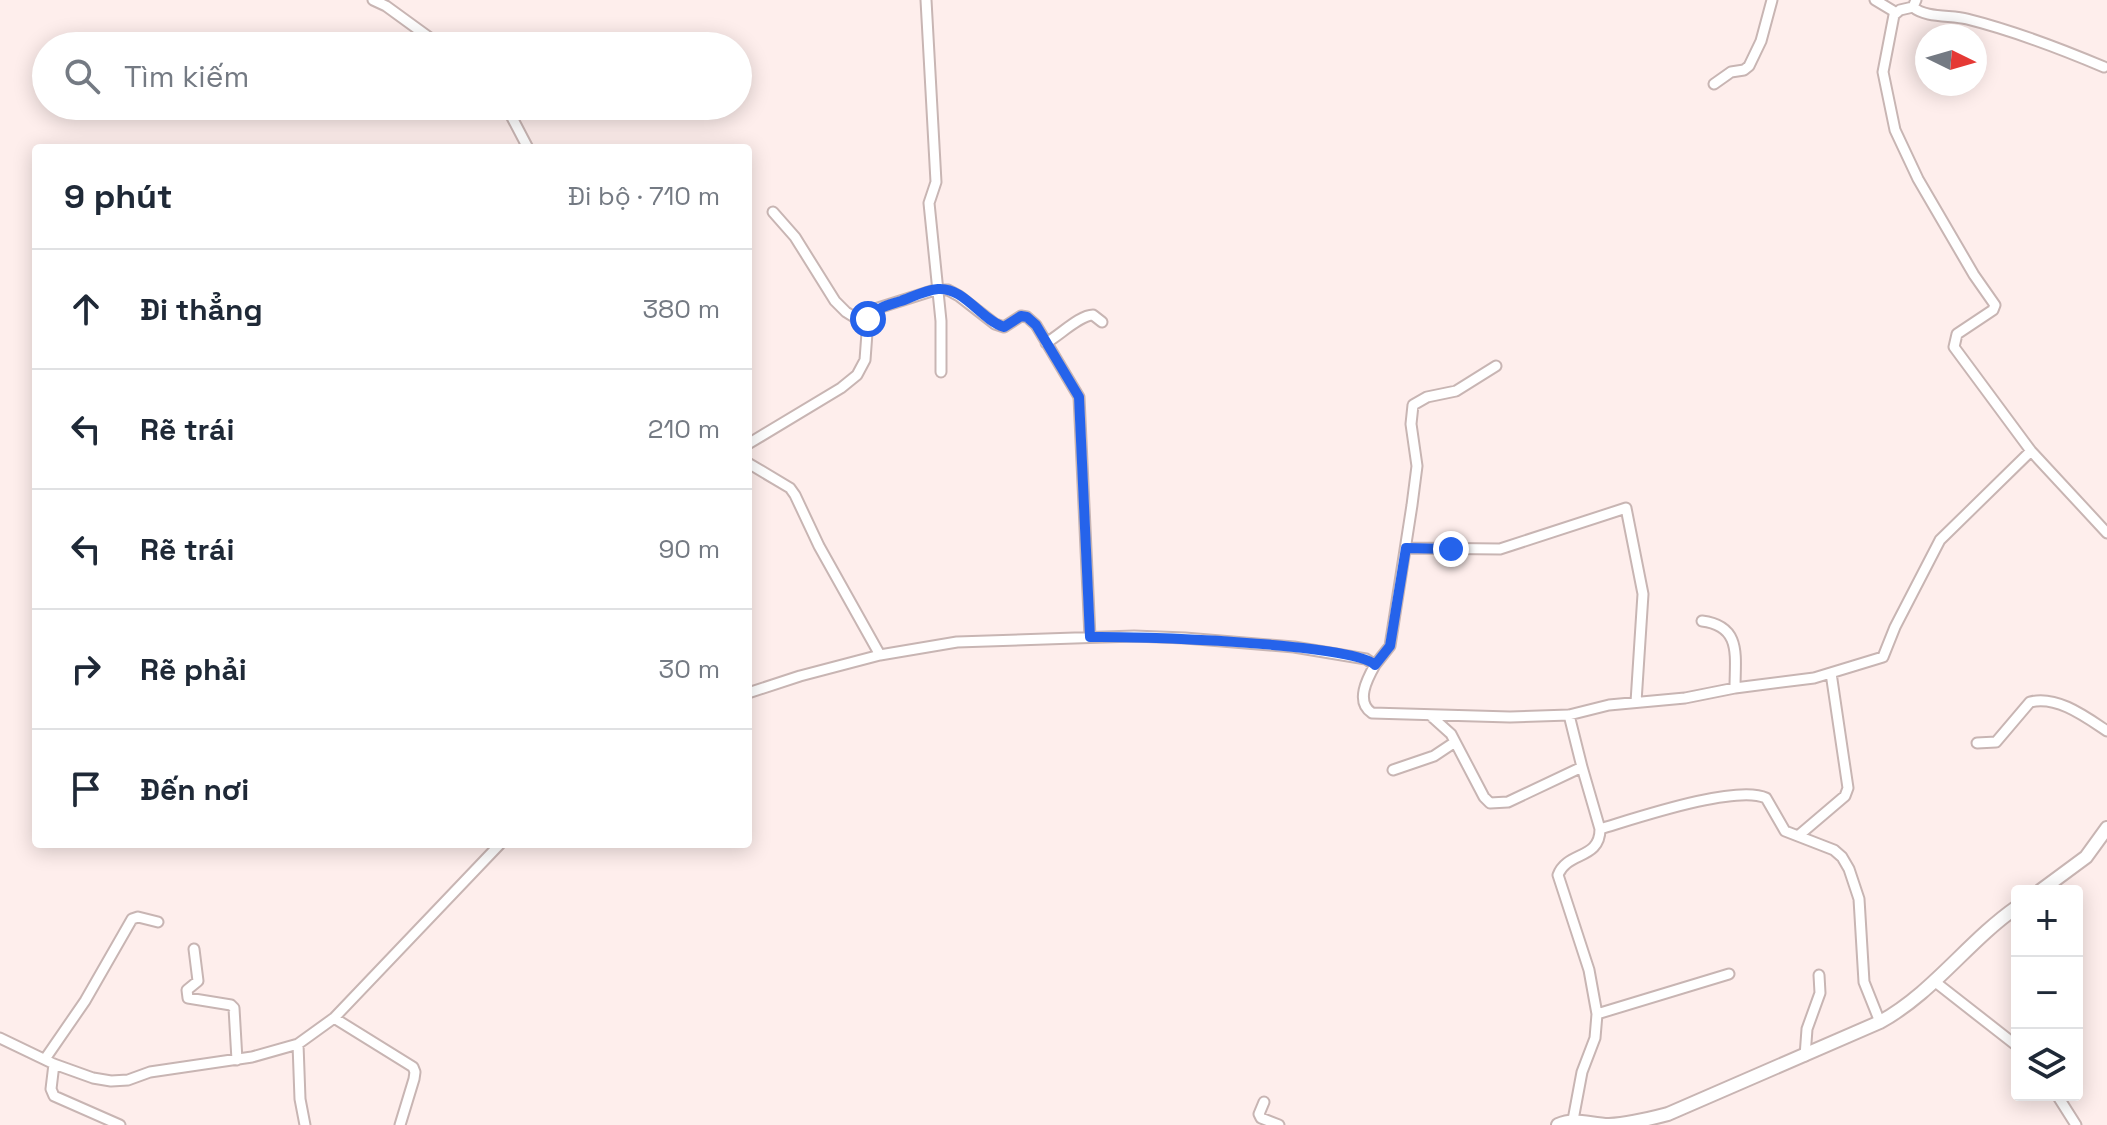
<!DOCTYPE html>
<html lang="vi">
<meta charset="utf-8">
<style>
:root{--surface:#fff;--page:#f6f6f7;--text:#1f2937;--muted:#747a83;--line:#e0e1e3}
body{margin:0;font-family:"Space Grotesk",sans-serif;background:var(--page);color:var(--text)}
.controls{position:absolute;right:24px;bottom:24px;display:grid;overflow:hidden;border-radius:8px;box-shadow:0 4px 20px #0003}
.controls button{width:72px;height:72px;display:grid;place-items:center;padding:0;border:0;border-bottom:2px solid var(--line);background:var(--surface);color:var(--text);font:40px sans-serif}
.compass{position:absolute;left:1915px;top:24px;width:72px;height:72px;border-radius:50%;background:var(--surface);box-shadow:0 4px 20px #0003;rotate:95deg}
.stop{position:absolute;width:24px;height:24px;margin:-18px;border:6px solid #2563eb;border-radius:50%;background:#fff}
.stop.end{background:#2563eb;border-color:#fff;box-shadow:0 2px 8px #0008}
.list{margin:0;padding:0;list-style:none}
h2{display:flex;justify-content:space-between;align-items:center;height:104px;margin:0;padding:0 32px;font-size:34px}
h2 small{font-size:26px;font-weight:400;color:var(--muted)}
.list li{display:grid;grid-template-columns:52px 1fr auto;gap:24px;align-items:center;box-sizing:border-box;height:120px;padding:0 32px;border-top:2px solid var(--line)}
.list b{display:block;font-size:30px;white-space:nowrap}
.list em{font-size:26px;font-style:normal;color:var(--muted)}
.icon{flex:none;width:44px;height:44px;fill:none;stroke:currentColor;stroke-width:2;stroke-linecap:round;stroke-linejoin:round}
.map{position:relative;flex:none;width:2107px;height:1125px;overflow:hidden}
.search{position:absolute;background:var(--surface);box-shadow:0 4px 20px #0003;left:32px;top:32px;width:720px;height:88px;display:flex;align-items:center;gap:20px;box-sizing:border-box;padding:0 28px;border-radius:44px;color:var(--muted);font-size:30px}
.panel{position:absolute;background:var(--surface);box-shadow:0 4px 20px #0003;left:32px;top:144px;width:720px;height:704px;border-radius:8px}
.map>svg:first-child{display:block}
</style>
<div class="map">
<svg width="2107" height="1125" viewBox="0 0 2107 1125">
<rect width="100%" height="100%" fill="#feeeec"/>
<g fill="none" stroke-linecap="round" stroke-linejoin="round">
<defs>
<path id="street" d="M373,0L386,6L441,46
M926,0L936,182L929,203L941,321V372
M1875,0L1895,12
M1916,0L1913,7L1900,10L1894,15L1883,72L1895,130L1918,179L1974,275L1995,305L1993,310L1957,334L1954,347L2031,451L2107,533
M1913,7C1925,18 1952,15 1967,19C2015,31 2059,48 2104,67
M1714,84L1731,72L1744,70L1749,66L1761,41L1772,0
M506,106L528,148
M773,212L795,237L835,301L846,312L867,325
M1046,343C1060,335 1080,315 1093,315L1102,322
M748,444L841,388L857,375L865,360L868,319L878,308L938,289L948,290L959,296L995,324L1004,327L1021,316L1027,317L1036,325L1079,397L1090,637
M748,463L790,488L795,495L819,546L880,655
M1406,548L1500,549L1626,508L1643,594L1636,702
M1702,621C1742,626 1735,656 1735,688
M1375,665L1390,646L1412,505L1417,466L1411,424L1413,405L1427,397L1456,391L1496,366
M748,693L800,676L880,655L957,642L1134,636L1185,638L1294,647L1366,659L1375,665C1367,679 1355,702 1372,713L1510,717L1569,715L1609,705L1685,698L1735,688L1814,678L1883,657L1895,627L1940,540L2031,451
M1569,715L1582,767
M1431,716L1451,734L1484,797L1490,803L1508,802L1582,767L1600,829C1600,860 1567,851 1558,875L1589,970L1597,1014L1595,1038L1582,1072L1573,1120
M1977,743L1996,742L2030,702C2057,695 2086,717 2107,731
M1393,770L1434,756L1455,742
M1600,829C1634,819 1736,784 1766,798L1785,831L1834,850L1842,857L1849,869L1859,899L1864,982L1880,1022
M1798,836L1845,796L1848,788L1831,673
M194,949L198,981L187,990L188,998L231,1005L234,1008L237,1060
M1934,981L2017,1046
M1597,1014L1729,974
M334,1018L413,1067L415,1072L414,1079L400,1125
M0,1038L54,1064L93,1078L111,1081L128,1080L150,1072L252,1057L298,1044L334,1018L500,844
M298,1044L300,1099L305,1125
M1805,1056L1807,1029L1820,993L1819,975
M45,1059L85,1001L132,919L138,917L158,922
M54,1064L51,1089L54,1096L120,1125
M2057,1095L2076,1125
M1264,1102L1259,1114L1261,1118L1279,1125"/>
<path id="secondary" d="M2040,891L2086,857L2107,828
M1558,1125C1575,1117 1591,1125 1609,1125C1629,1124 1649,1119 1668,1114L1880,1022C1933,993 1968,941 2017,907"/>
</defs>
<use href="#street" stroke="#c8b5b3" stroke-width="13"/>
<use href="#secondary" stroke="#c8b5b3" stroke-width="16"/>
<use href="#street" stroke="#fff" stroke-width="9"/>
<use href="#secondary" stroke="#fff" stroke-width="12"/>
</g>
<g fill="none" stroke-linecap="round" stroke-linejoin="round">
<path stroke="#2563eb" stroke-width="10" d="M868,319C876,307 889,305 901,301C912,297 926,290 938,289C964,287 981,320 1004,327L1021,316L1027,317L1036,325L1079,397L1090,637C1129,636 1356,643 1375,665L1390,646L1406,548L1451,549"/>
</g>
</svg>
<div class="controls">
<button>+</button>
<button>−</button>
<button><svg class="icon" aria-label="layers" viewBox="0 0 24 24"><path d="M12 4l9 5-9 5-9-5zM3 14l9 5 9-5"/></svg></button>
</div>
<svg class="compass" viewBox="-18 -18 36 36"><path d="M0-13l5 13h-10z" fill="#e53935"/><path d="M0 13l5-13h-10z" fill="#747a83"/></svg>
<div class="stop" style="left:868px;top:319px"></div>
<div class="stop end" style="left:1451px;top:549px"></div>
<div class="search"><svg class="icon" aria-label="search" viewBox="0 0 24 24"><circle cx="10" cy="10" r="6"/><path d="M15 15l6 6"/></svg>Tìm kiếm</div>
<section class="panel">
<h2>9 phút<small>Đi bộ · 710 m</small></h2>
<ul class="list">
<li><svg class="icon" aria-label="ahead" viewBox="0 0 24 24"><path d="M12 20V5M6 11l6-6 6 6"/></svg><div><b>Đi thẳng</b></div><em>380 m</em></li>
<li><svg class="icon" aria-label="left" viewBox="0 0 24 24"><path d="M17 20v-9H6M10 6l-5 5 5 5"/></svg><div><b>Rẽ trái</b></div><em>210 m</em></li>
<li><svg class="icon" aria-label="left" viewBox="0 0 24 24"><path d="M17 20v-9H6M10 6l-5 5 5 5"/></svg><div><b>Rẽ trái</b></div><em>90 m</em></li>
<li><svg class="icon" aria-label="right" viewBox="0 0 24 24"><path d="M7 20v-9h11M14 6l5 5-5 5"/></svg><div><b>Rẽ phải</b></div><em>30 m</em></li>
<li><svg class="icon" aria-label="arrive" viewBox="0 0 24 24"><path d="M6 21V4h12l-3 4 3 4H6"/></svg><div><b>Đến nơi</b></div></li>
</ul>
</section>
</div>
